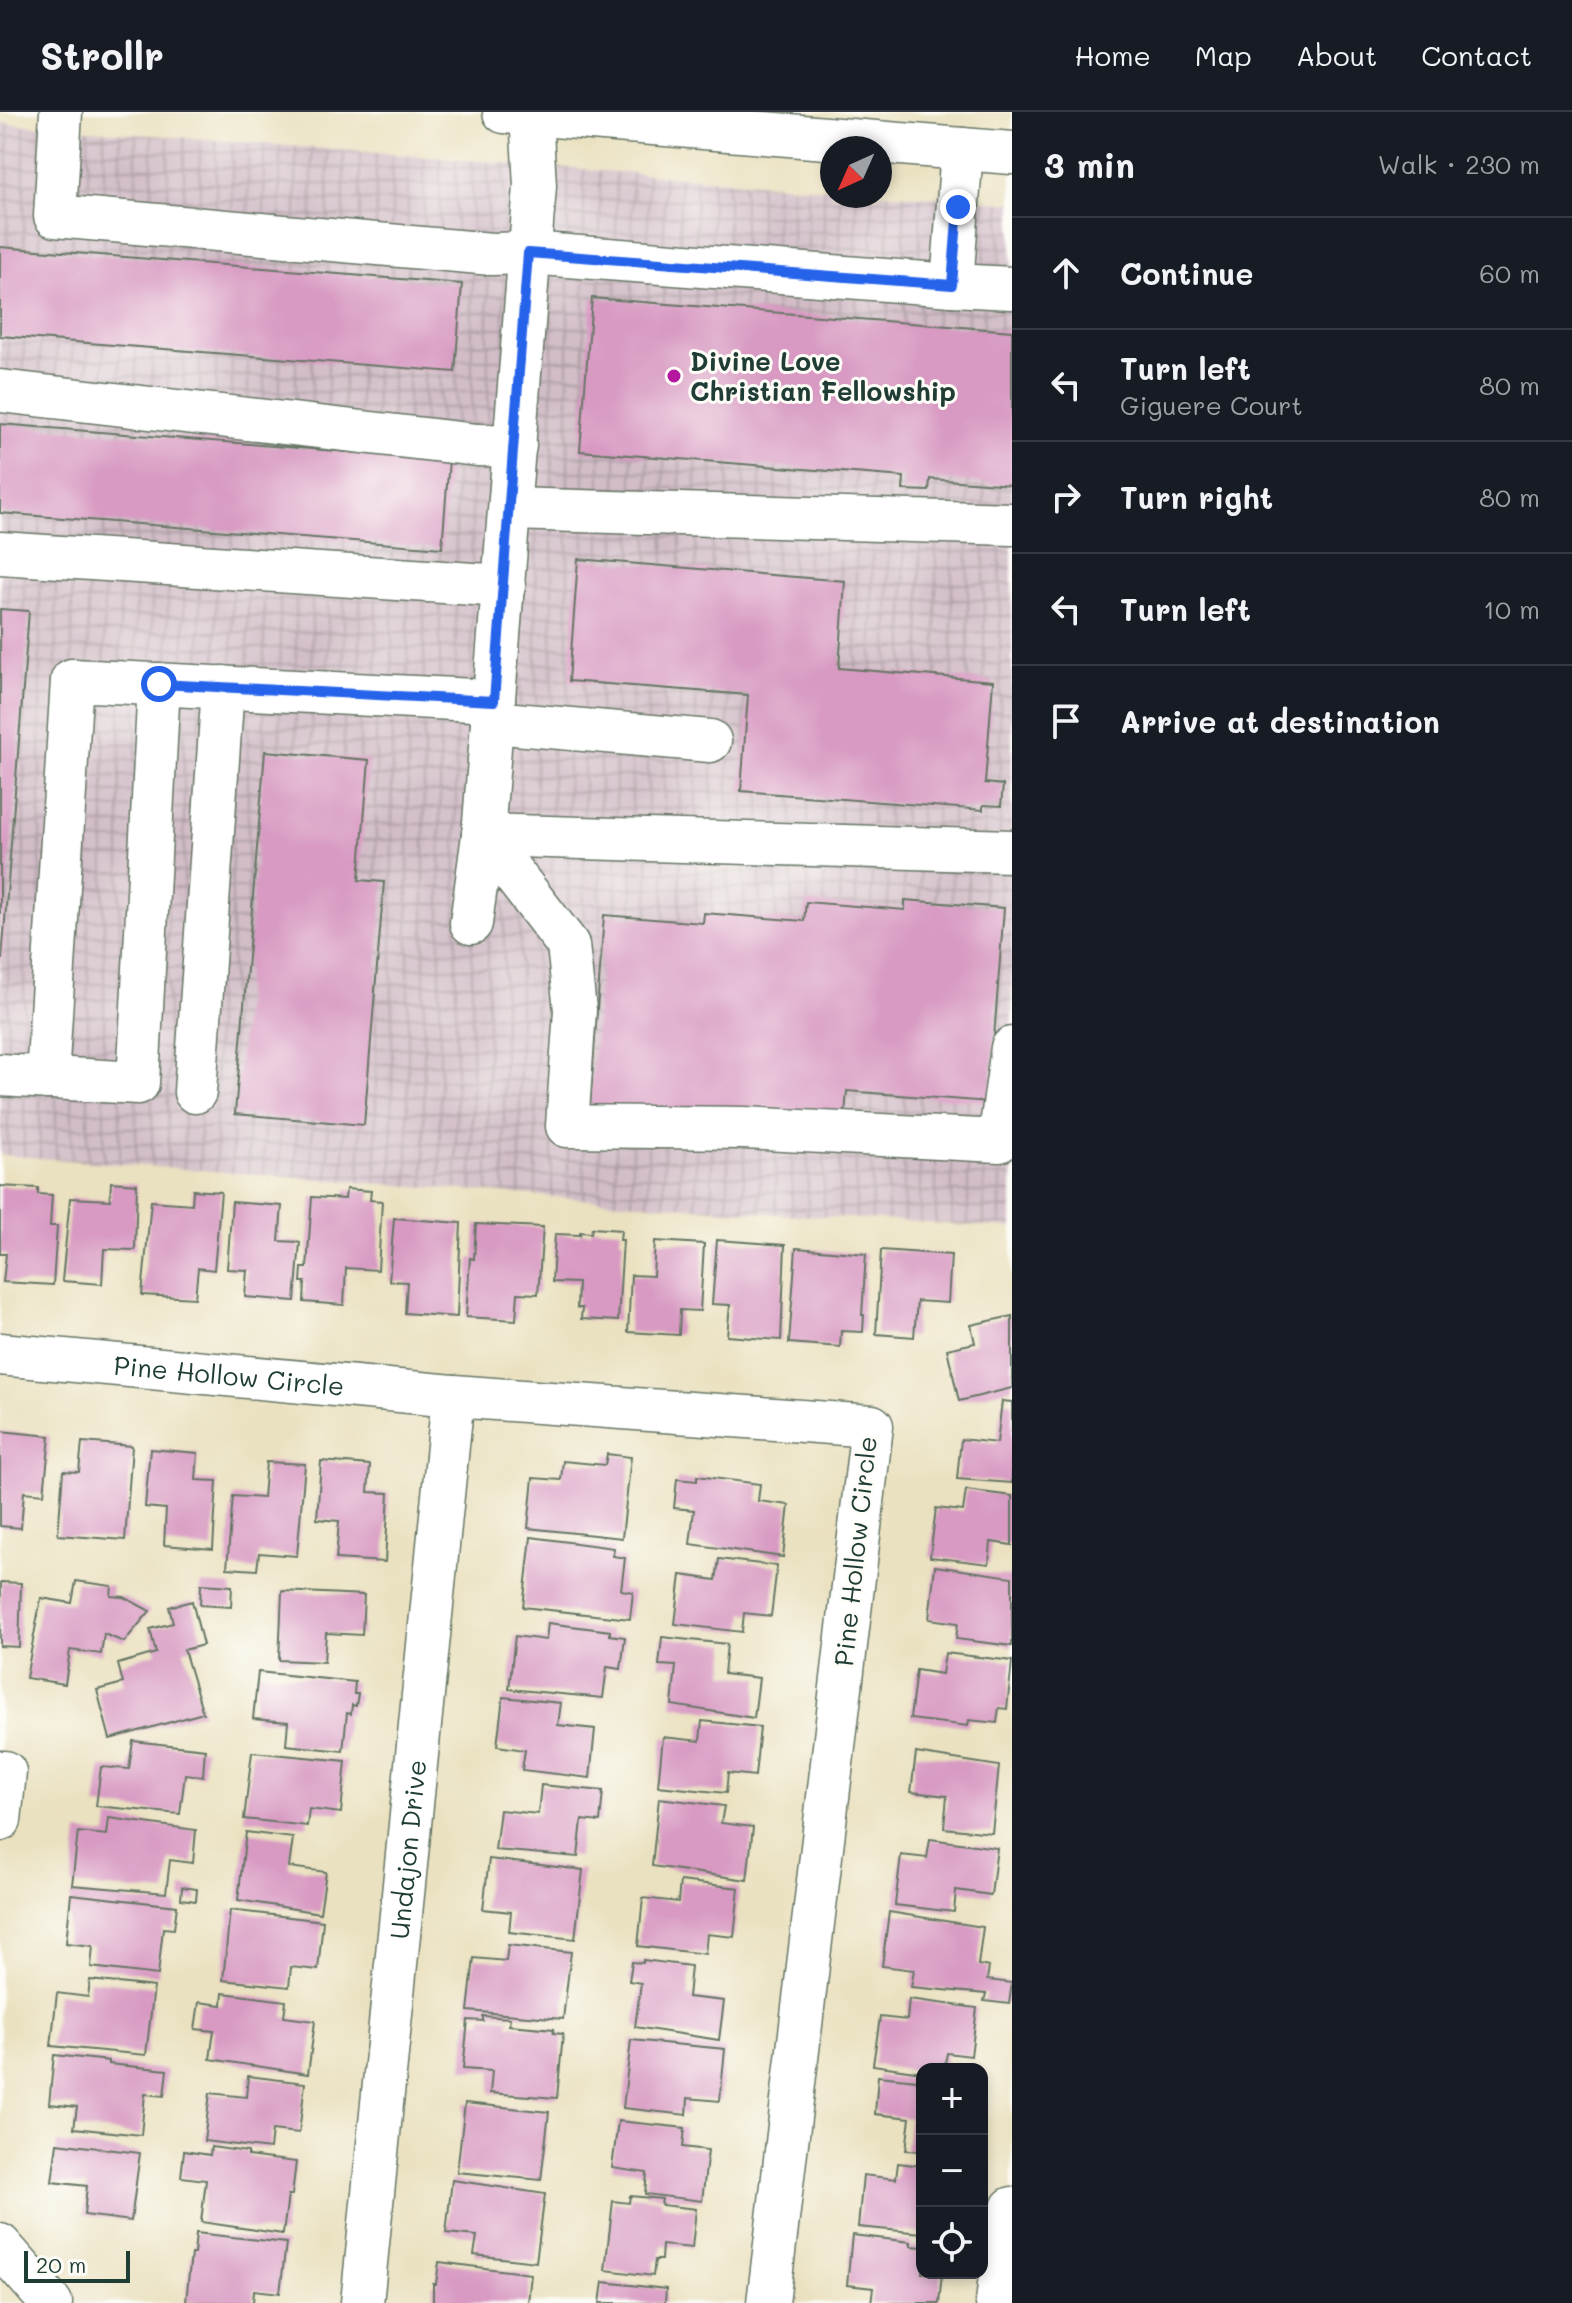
<!DOCTYPE html>
<meta charset="utf-8">
<style>
:root{--surface:#171b24;--page:#242831;--text:#f1f3f6;--muted:#9ea1a6;--line:#363941}
body{margin:0;font-family:Mali,sans-serif;background:var(--page);color:var(--text)}
.controls{position:absolute;right:24px;bottom:24px;display:grid;overflow:hidden;border-radius:16px;box-shadow:0 4px 12px #0003}
.controls button{width:72px;height:72px;display:grid;place-items:center;padding:0;border:0;border-bottom:2px solid var(--line);background:var(--surface);color:var(--text);font:40px sans-serif}
.compass{position:absolute;left:820px;top:24px;width:72px;height:72px;border-radius:50%;background:var(--surface);box-shadow:0 4px 12px #0003;rotate:225deg}
.scale{position:absolute;left:24px;bottom:20px;width:106px;box-sizing:border-box;padding-left:8px;border:4px solid #1f3d34;border-top:0;font-size:22px;line-height:28px;white-space:nowrap;color:#1f3d34;-webkit-text-stroke:6px #fdfcf7;paint-order:stroke}
.stop{position:absolute;width:24px;height:24px;margin:-18px;border:6px solid #2563eb;border-radius:50%;background:#fff}
.stop.end{background:#2563eb;border-color:#fff;box-shadow:0 2px 8px #0008}
.list{margin:0;padding:0;list-style:none}
h2{display:flex;justify-content:space-between;align-items:center;height:104px;margin:0;padding:0 32px;font-size:34px}
h2 small{font-size:26px;font-weight:400;color:var(--muted)}
.list li{display:grid;grid-template-columns:52px 1fr auto;gap:24px;align-items:center;box-sizing:border-box;height:112px;padding:0 32px;border-top:2px solid var(--line)}
.list b{display:block;font-size:30px;white-space:nowrap}
.list p{margin:0;font-size:26px;white-space:nowrap;color:var(--muted)}
.list em{font-size:26px;font-style:normal;color:var(--muted)}
.icon{flex:none;width:44px;height:44px;fill:none;stroke:currentColor;stroke-width:2;stroke-linecap:round;stroke-linejoin:round}
.map{position:relative;flex:none;width:1012px;height:2191px;overflow:hidden}
header{display:flex;align-items:center;gap:48px;box-sizing:border-box;height:112px;padding:0 40px;background:var(--surface);border-bottom:2px solid var(--line)}
header strong{font-size:38px}
nav{display:flex;gap:44px;margin-inline-start:auto;font-size:28px}
main{display:flex}
aside{flex:1;background:var(--surface)}
.map>svg:first-child{display:block}
</style>
<header>
<strong>Strollr</strong>
<nav><a>Home</a><a>Map</a><a>About</a><a>Contact</a></nav>
</header>
<main>
<div class="map">
<svg width="1012" height="2191" viewBox="0 0 1012 2191">
<defs>
<pattern id="industrial-grid" width="8" height="8" patternUnits="userSpaceOnUse" patternTransform="scale(2)"><rect width="8" height="8" fill="#d2bdc7"/><path d="M0 4h8M4 0v8" fill="none" stroke="#aa9ba2"/></pattern>
</defs>
<rect width="100%" height="100%" fill="#fdfcf7"/>
<filter id="ink" filterUnits="userSpaceOnUse"><feTurbulence type="fractalNoise" baseFrequency=".0125" numOctaves="2"/><feDisplacementMap in="SourceGraphic" scale="16" xChannelSelector="R" yChannelSelector="G"/><feConvolveMatrix kernelMatrix="1 2 1 2 8 2 1 2 1" color-interpolation-filters="sRGB"/></filter>
<filter id="wash" filterUnits="userSpaceOnUse"><feTurbulence type="fractalNoise" baseFrequency=".006" numOctaves="4" result="noise"/><feDisplacementMap in="SourceGraphic" scale="32" xChannelSelector="R" yChannelSelector="G"/><feGaussianBlur stdDeviation="1.8" result="paint"/><feColorMatrix in="noise" values="0 0 0 0 0 0 0 0 0 0 0 0 0 0 0 0 0 1.4 0 .05"/><feComposite in="paint" operator="in"/></filter>
<g filter="url(#wash)">
<rect width="100%" height="100%" fill="#eae1c0"/>
<path fill="url(#industrial-grid)" d="M0,11L832,77V84H880V81L1012,91V1116L781,1102L0,1043Z"/>
<g id="blocks">
<path fill="#d89ac2" d="M0,135L462,172L455,260L0,224Z
M592,186L1012,219V373L930,367L929,379L903,378L904,365L580,339Z
M0,312L449,348L442,436L0,401Z
M578,447L845,469L839,556L993,569L985,671L1003,673L1001,694L983,693V698L741,679L748,583L569,569Z
M0,497L29,499L2,847H0Z
M265,639L369,648L359,768L384,770L364,1013L235,1002Z
M905,788L1004,796L989,990L847,979L844,1014L590,994L604,803L703,811L704,801L804,809L806,790L905,798Z
M111,1070L137,1072L135,1138L104,1137L102,1172L62,1169L70,1086L110,1088Z
M0,1074L38,1076V1082L52,1083L50,1114H57L53,1173L3,1170L6,1142H0Z
M346,1077L371,1079L370,1088L382,1089L378,1158L346,1156L344,1193L304,1190L305,1170H301L302,1156H307L312,1085L345,1087Z
M193,1078L221,1080L214,1158L198,1156L195,1186L142,1183L151,1089L192,1092Z
M232,1090L282,1094L279,1129L300,1130L295,1189L245,1185L247,1158L227,1157Z
M394,1106L461,1111L457,1205L405,1201L407,1170L389,1169Z
M476,1112L543,1115L538,1182L518,1181L516,1208L466,1205L470,1146L474,1147Z
M592,1116L621,1118L620,1128H623L618,1209L581,1207L582,1196H577L578,1171L552,1170L555,1122L580,1123V1120L591,1121Z
M717,1128L785,1133L781,1228L727,1224L730,1193L712,1192Z
M655,1129L704,1132L700,1199L680,1198L679,1223L628,1220L631,1163L653,1164Z
M796,1136L866,1142L862,1203H864L863,1220L841,1219L840,1235L789,1231Z
M881,1138L951,1143L948,1191L917,1189L914,1225L876,1222Z
M1012,1204V1276L959,1289L947,1237L975,1231L971,1213Z
M1002,1289L1012,1290V1371L957,1367L961,1327L997,1331Z
M0,1319L50,1324L44,1382L24,1380L21,1416L0,1414Z
M82,1330L132,1334L125,1428L58,1423L63,1359L79,1360Z
M150,1337L198,1341L196,1368L217,1369L213,1437L164,1433L166,1397L145,1395Z
M607,1342L631,1345L622,1426L528,1416L533,1366L561,1368L563,1349L605,1353Z
M321,1349L370,1353L368,1380L389,1381L385,1450L336,1447L339,1409L317,1407Z
M266,1350L305,1352L297,1444L259,1441L257,1458L227,1456L233,1384L263,1386Z
M697,1364L760,1372L758,1389L789,1393L783,1445L690,1432L694,1398L674,1396L677,1367L697,1369Z
M966,1378L1012,1384V1433L991,1430L989,1452L930,1445L936,1396L963,1399Z
M531,1425L614,1436L613,1444L625,1446L621,1478L633,1480L630,1507L523,1495Z
M719,1447L777,1454L771,1504L744,1501L742,1520L675,1512L681,1463L716,1468Z
M935,1454L1012,1465V1534L956,1527L958,1511L929,1507Z
M76,1469L112,1474L111,1484L124,1485L150,1499L124,1530L104,1522L101,1542L70,1538L65,1572L26,1566L41,1486L72,1491Z
M1,1470L21,1471L19,1535L0,1534Z
M201,1472L232,1474L231,1495L200,1493Z
M282,1479L364,1483L362,1523L326,1521L324,1550L279,1548Z
M192,1489L203,1533L184,1538L203,1601L110,1627L97,1578L123,1571L118,1552L156,1541L150,1517L173,1511L169,1495Z
M548,1511L610,1519V1523L625,1525L621,1557L607,1555L603,1586L509,1577L515,1524L546,1528Z
M662,1525L727,1532L724,1562L759,1566L754,1606L672,1593L676,1554L659,1553Z
M945,1541L1012,1549L1007,1597L999,1596L997,1611L969,1608L968,1614L910,1607L916,1558L942,1562Z
M258,1560L355,1570L354,1582H358L356,1594L352,1593L351,1602L347,1601L343,1639L286,1633L288,1610L253,1607Z
M503,1585L561,1591L558,1613L595,1617L590,1666L522,1658L525,1638L497,1634Z
M702,1609L760,1615L755,1664L728,1661L726,1681L658,1674L663,1625L700,1629Z
M133,1629L205,1637L203,1664L185,1662L180,1702L96,1694L101,1655L129,1657Z
M252,1640L346,1649L341,1701L309,1697L307,1714L244,1707Z
M916,1641L999,1654L992,1721L944,1716L947,1684L911,1680Z
M541,1673L603,1679L600,1710L582,1708L578,1745L495,1738L500,1698L538,1702Z
M659,1686L724,1694L721,1711L753,1715L747,1768L652,1754Z
M109,1706L196,1718L193,1751L170,1748L166,1781L72,1773L78,1720L107,1723Z
M246,1720L293,1726L289,1755L326,1760L320,1801L238,1788Z
M930,1727L997,1736L991,1783L956,1778L954,1800L895,1793L901,1743L927,1746Z
M489,1747L583,1758L575,1827L509,1820L511,1800L483,1797Z
M680,1769L739,1776L734,1825L707,1822L705,1842L638,1834L643,1786L678,1790Z
M182,1775L197,1777L196,1789L181,1787Z
M71,1782L177,1794L174,1817L163,1816L158,1863L91,1855L93,1834L66,1831Z
M230,1798L323,1809L318,1858L291,1855L289,1875L223,1868Z
M889,1800L983,1815L978,1853L989,1855L987,1868L1012,1871L1009,1892L984,1889L986,1882L911,1875L914,1858L882,1854Z
M508,1833L571,1840L563,1907L468,1899L474,1846L506,1849Z
M643,1848L691,1854L688,1885L724,1889L719,1928L635,1915L641,1871L629,1869L632,1850L643,1851Z
M90,1868L154,1875L146,1943L51,1934L57,1881L88,1885Z
M223,1881L286,1889L284,1905L315,1909L308,1962L210,1947L214,1919L195,1917L199,1890L222,1893Z
M909,1887L977,1896L971,1944L947,1941L944,1957H922V1960L873,1953L880,1905L907,1908Z
M483,1904L510,1906L509,1913L554,1917L553,1921L563,1922L557,1986L490,1981L492,1959L463,1957L468,1908L483,1909Z
M631,1928L725,1937L720,1989L688,1986L687,2003L623,1996Z
M54,1943L109,1949V1952L167,1958L164,1984L145,1982L141,2023L74,2016L77,1995L49,1992Z
M248,1964L305,1971L299,2021L272,2018L270,2037L204,2029L210,1981L246,1985Z
M878,1964L917,1968V1971H922V2039L906,2038L910,2006L875,2002Z
M465,1991L549,2000L541,2068L457,2060Z
M618,2009L685,2016L683,2035L708,2038L702,2089L645,2082L647,2061L612,2056Z
M57,2031L140,2041L131,2109L84,2103L87,2074L52,2070Z
M211,2035L248,2040V2044L296,2050L292,2083H288L283,2122L201,2110L206,2068L181,2065L184,2039L210,2043Z
M898,2051L922,2054V2121L858,2115L863,2063L896,2067Z
M452,2068L545,2082L536,2150L474,2143L477,2124L446,2121Z
M630,2084L662,2087L661,2093L696,2097L692,2136L662,2133L661,2148H655L653,2164L605,2158L613,2089L629,2091Z
M196,2121L286,2131L280,2181L254,2178L253,2191L186,2190L191,2142H194Z
M852,2123L911,2130V2134L922,2135V2161H942L939,2191H871L873,2176L847,2173Z
M439,2150L531,2162L528,2191H433V2172H436Z
M603,2170L666,2177L665,2191H600Z"/>
</g>
</g>
<g filter="url(#ink)">
<use href="#blocks" fill-opacity="0" stroke="#667665" stroke-width="2"/>
<g fill="none" stroke-linecap="round" stroke-linejoin="round">
<defs>
<g id="minor">
<path d="M61,0L55,104L492,142L528,141L952,173L962,37"/>
<path d="M504,0L1012,41"/>
<path d="M952,173L1012,176"/>
<path d="M0,279L477,333L515,334"/>
<path d="M510,397L1012,412"/>
<path d="M0,441L504,474"/>
<path d="M492,610L710,629"/>
<path d="M483,723L568,833L575,898L567,1014L744,1016L999,1029L1012,936"/>
<path d="M483,723L1012,739"/>
<path d="M471,811L483,723L535,74L531,2"/>
<path d="M0,963L138,971L159,572"/>
<path d="M47,966L72,568L494,589"/>
<path d="M195,980L223,575"/>
<path id="s1" d="M0,1242L453,1284L872,1314L768,2191"/>
<path d="M0,1660H5L0,1708"/>
<path d="M0,2133L51,2191"/>
<path id="s2" d="M362,2191L453,1284"/>
<path d="M997,2191L1004,2125L1012,2096"/>
</g>
</defs>
<use href="#minor" stroke="#667665" stroke-width="45"/>
<use href="#minor" stroke="#fff" stroke-width="42"/>
</g>
</g>
<g fill="none" stroke-linecap="round" stroke-linejoin="round" filter="url(#ink)">
<path stroke="#2563eb" stroke-width="10" d="M159,572L494,589L528,141L952,173L958,95"/>
</g>
<circle fill="#b5179e" stroke="#fdfcf7" stroke-width="3" cx="674" cy="264" r="8"/>
<g text-anchor="middle" dominant-baseline="central" stroke-width="6" stroke-linejoin="round" paint-order="stroke">
<g font-size="26" font-weight="bold" fill="#1f3d34" stroke="#fdfcf7" text-anchor="start">
<text x="690" y="249">Divine Love<tspan x="690" dy="30">Christian Fellowship</tspan></text>
</g>
<g font-size="26" fill="#1f3d34" stroke="#fdfcf7">
<text stroke="none"><textPath href="#s1" startOffset="230">Pine Hollow Circle</textPath></text>
<text transform="translate(855 1439) rotate(-84)">Pine Hollow Circle</text>
<text stroke="none"><textPath href="#s2" startOffset="456">Undajon Drive</textPath></text>
</g>
</g>
</svg>
<div class="controls">
<button>+</button>
<button>−</button>
<button><svg class="icon" aria-label="locate" viewBox="0 0 24 24"><circle cx="12" cy="12" r="6"/><path d="M12 2v4M12 18v4M2 12h4M18 12h4"/></svg></button>
</div>
<svg class="compass" viewBox="-18 -18 36 36"><path d="M0-13l5 13h-10z" fill="#e53935"/><path d="M0 13l5-13h-10z" fill="#9ea1a6"/></svg>
<div class="scale">20 m</div>
<div class="stop" style="left:159px;top:572px"></div>
<div class="stop end" style="left:958px;top:95px"></div>
</div>
<aside>
<h2>3 min<small>Walk · 230 m</small></h2>
<ul class="list">
<li><svg class="icon" aria-label="ahead" viewBox="0 0 24 24"><path d="M12 20V5M6 11l6-6 6 6"/></svg><div><b>Continue</b></div><em>60 m</em></li>
<li><svg class="icon" aria-label="left" viewBox="0 0 24 24"><path d="M17 20v-9H6M10 6l-5 5 5 5"/></svg><div><b>Turn left</b><p>Giguere Court</p></div><em>80 m</em></li>
<li><svg class="icon" aria-label="right" viewBox="0 0 24 24"><path d="M7 20v-9h11M14 6l5 5-5 5"/></svg><div><b>Turn right</b></div><em>80 m</em></li>
<li><svg class="icon" aria-label="left" viewBox="0 0 24 24"><path d="M17 20v-9H6M10 6l-5 5 5 5"/></svg><div><b>Turn left</b></div><em>10 m</em></li>
<li><svg class="icon" aria-label="arrive" viewBox="0 0 24 24"><path d="M6 21V4h12l-3 4 3 4H6"/></svg><div><b>Arrive at destination</b></div></li>
</ul>
</aside>
</main>
